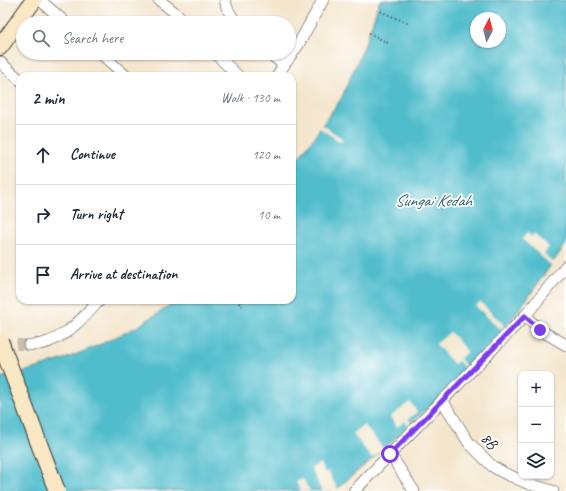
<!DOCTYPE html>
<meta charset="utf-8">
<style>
:root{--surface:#fff;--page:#f6f6f7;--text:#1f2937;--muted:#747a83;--line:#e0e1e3}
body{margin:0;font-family:Caveat,sans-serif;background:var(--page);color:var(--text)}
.controls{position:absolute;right:12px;bottom:12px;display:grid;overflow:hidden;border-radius:8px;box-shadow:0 1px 3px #0004}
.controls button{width:36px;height:36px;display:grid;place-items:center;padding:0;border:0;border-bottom:1px solid var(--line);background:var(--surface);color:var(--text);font:20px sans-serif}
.compass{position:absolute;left:470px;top:12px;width:36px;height:36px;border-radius:50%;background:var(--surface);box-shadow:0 1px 3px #0004;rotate:7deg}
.stop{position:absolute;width:12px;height:12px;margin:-9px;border:3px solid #7c3aed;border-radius:50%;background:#fff}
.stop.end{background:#7c3aed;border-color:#fff;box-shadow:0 1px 4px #0008}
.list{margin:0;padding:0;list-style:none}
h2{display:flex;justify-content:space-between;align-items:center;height:52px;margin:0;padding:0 16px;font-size:17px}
h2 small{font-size:13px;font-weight:400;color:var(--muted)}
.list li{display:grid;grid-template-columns:26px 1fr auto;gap:12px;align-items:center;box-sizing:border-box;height:60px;padding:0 16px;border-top:1px solid var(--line)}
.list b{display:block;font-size:15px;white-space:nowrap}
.list em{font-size:13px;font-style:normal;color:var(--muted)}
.icon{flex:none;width:22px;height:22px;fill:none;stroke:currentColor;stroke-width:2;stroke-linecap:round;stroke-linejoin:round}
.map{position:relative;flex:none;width:566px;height:491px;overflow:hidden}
.search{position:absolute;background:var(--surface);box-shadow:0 1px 3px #0004;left:16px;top:16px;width:280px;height:44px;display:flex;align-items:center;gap:10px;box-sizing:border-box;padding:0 14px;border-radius:22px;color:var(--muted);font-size:15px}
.panel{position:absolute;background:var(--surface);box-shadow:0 1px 3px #0004;left:16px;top:72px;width:280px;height:232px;border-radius:12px}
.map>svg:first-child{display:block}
</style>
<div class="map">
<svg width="566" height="491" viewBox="0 0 566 491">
<rect width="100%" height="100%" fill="#fff"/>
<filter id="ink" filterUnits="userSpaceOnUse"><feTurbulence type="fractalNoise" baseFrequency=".025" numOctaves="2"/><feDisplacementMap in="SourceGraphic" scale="8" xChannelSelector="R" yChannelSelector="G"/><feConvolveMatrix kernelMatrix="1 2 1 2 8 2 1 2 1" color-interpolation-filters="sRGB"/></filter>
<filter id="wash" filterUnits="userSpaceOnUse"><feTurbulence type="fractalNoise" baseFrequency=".012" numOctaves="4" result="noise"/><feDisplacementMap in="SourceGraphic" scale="16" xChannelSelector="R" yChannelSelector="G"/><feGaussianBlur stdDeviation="0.9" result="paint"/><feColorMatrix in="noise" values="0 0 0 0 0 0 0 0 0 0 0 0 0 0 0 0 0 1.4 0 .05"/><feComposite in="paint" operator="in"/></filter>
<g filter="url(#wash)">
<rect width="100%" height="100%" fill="#f4e6cd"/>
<path fill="#51bdcc" stroke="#366c74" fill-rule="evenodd" d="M380,0H566V244L519,310L498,336L449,389L425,410L384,449L334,491H0V378L34,369L70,357L99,345L137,327L178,300H292V166L314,138L320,128L341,99L364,47ZM476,18H500V42H476Z"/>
<path fill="#f4e6cd" d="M321,124L343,139L341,142L318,127Z
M527,233L532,237L534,234L549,247L544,254L554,263L552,266L522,239Z
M480,302L503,324L502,325L506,329L504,331L500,327L499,328L476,306Z
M450,332L467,351L460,359L469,370L468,371L458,361L454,364L436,344Z
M410,402L417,412L408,419L412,425L410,428L405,421L397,427L390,417Z
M364,425L384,449L372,458L353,434Z
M320,463L325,473L328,471L338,490L337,491H322L311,468Z
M303,479L310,491H301L296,482Z"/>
</g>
<g filter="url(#ink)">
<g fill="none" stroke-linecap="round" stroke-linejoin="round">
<path stroke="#c9beaa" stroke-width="11" stroke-dasharray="11 5.5" stroke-linecap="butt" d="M0,345L14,344L29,345"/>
<defs>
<path id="minor" d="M40,0L66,23
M159,0L178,15L186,23
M225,0L227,8L236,23
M100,53L126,76
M215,53L238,76
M269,53L284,65
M0,62L20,80
M277,76L284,65L298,45L323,0
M525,316L540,330L566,345
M29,345C59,346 81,320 100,300
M442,400L469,443L492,466L504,473L529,484L553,491
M390,454L414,491
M354,491L525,316L566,266"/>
<path id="secondary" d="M0,47L34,0"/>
</defs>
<use href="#minor" stroke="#3c3a37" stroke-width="12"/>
<use href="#secondary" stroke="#3c3a37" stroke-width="18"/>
<path stroke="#3c3a37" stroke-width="2" stroke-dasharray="1 3" stroke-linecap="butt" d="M377,10L408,23
M369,33L388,43
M236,300L242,306"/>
<use href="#minor" stroke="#fff" stroke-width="11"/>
<use href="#secondary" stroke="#fae7c3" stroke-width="16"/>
<defs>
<path id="secondary-bridge" d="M0,341L57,491"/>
</defs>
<use href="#secondary-bridge" stroke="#3c3a37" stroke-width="18" stroke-linecap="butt"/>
<use href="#secondary-bridge" stroke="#fae7c3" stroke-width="16"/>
</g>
</g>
<g fill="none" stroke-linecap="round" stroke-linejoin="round" filter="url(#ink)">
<path stroke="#7c3aed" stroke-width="5" d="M390,454L525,316L540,330"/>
</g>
<g text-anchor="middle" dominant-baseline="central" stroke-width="3.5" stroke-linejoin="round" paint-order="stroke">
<g font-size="16" fill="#1c1c1c" stroke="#fff">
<text transform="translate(489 441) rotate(47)">8B</text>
</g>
<g font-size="17" font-style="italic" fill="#34646b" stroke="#fff">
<text x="433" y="200">Sungai Kedah</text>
</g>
</g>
</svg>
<div class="controls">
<button>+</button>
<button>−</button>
<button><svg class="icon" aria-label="layers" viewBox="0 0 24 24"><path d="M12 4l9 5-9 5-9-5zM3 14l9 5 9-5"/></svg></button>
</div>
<svg class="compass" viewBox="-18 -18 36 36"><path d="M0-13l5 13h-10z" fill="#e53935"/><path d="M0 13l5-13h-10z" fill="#747a83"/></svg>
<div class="stop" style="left:390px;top:454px"></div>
<div class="stop end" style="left:540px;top:330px"></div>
<div class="search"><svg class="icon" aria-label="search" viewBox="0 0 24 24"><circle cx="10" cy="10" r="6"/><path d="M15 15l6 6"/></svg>Search here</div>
<section class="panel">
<h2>2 min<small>Walk · 130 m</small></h2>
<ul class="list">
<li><svg class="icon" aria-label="ahead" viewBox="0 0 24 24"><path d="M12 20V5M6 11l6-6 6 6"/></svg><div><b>Continue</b></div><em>120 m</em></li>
<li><svg class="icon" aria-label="right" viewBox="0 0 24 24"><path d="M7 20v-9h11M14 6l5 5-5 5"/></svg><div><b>Turn right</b></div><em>10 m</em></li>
<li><svg class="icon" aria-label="arrive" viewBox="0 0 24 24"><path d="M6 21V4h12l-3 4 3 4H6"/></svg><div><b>Arrive at destination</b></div></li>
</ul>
</section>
</div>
